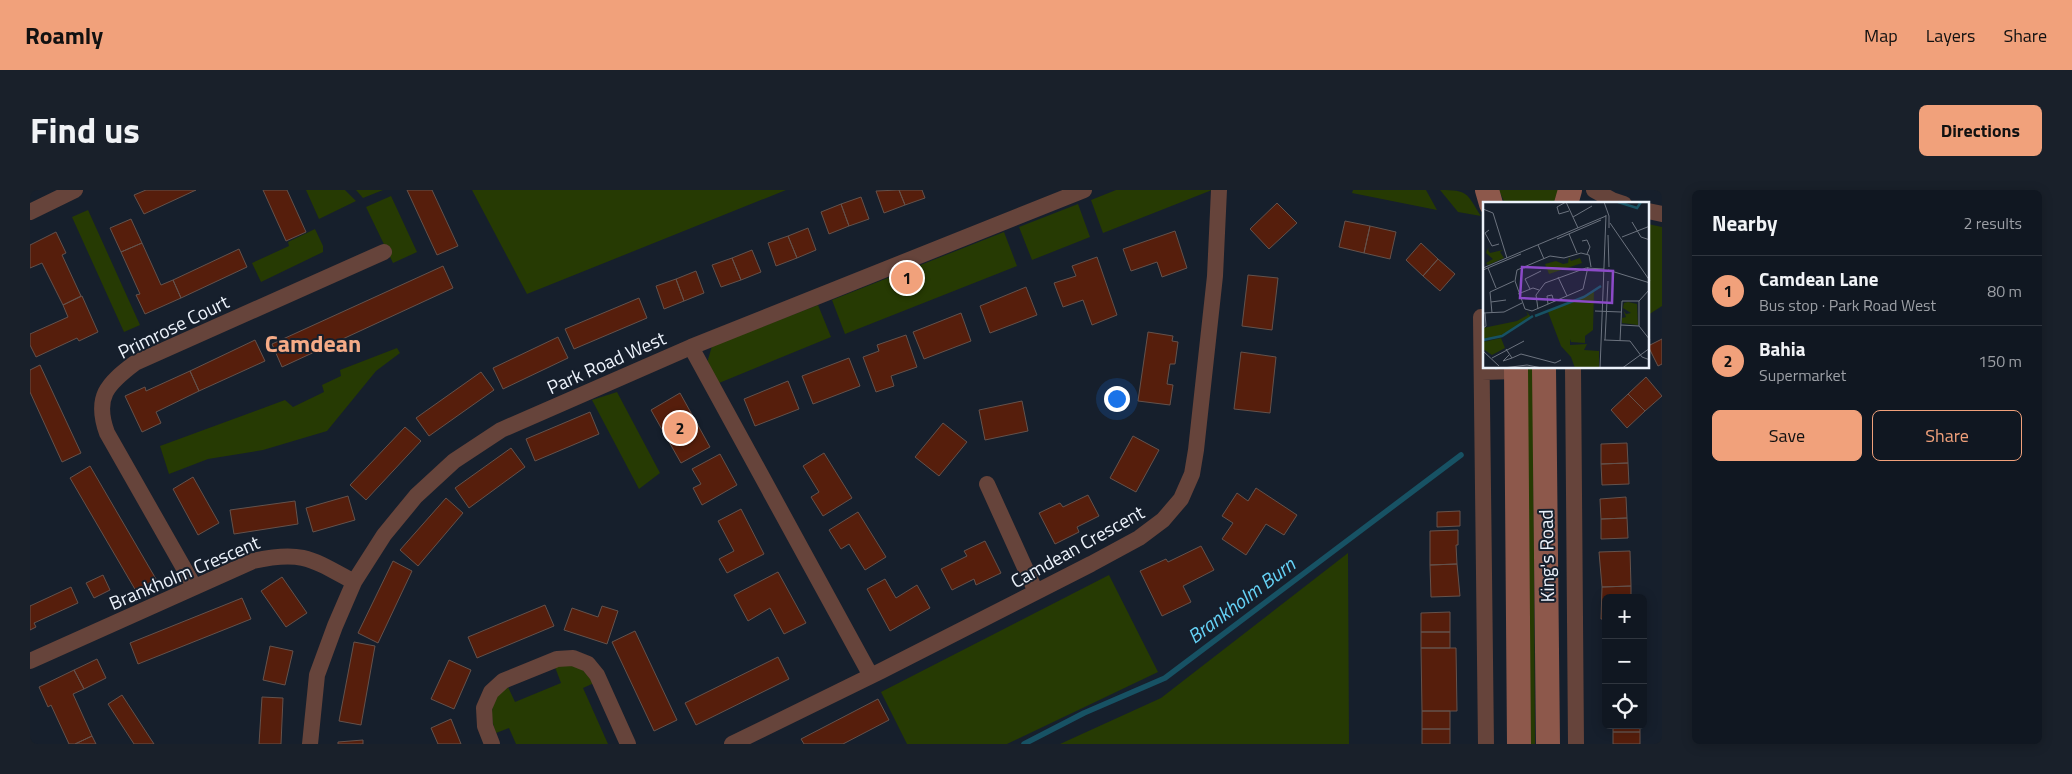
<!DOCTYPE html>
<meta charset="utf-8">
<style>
:root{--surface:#101721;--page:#19202a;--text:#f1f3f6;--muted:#9c9fa5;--line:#30363f;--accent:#f1a17b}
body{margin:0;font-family:"Titillium Web",sans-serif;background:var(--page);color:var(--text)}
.controls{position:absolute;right:15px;bottom:15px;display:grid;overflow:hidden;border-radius:8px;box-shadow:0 2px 12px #0003}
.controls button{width:45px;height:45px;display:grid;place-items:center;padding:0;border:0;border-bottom:1px solid var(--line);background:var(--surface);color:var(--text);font:25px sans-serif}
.you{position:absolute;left:1086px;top:208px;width:18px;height:18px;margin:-12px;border:4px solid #fff;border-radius:50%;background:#1a73e8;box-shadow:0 0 0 8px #1a73e833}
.badge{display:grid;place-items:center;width:32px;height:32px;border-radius:50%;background:var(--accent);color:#111;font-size:16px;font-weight:700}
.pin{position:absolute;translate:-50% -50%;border:2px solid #fff;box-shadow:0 1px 5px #0006}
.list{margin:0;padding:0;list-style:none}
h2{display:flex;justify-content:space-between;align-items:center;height:65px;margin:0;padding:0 20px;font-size:21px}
h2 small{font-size:16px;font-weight:400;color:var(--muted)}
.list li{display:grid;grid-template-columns:32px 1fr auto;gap:15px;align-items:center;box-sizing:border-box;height:70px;padding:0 20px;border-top:1px solid var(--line)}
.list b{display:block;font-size:19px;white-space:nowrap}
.list p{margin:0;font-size:16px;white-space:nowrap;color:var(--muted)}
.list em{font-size:16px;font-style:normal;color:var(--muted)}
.actions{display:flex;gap:10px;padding:15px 20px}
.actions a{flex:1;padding:11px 0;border:1px solid var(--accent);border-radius:8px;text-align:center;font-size:18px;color:var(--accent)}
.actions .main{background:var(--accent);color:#111}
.icon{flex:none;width:28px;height:28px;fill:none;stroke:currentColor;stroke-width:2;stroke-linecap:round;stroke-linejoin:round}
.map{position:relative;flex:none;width:1632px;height:554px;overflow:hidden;border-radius:8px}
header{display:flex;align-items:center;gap:30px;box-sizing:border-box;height:70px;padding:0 25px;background:var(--accent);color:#111}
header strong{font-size:24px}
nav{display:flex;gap:28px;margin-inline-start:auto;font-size:18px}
.intro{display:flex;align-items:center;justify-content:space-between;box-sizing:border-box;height:120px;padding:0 30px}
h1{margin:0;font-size:35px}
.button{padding:12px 22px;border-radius:8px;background:var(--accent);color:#111;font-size:18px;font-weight:700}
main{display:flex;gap:30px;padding:0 30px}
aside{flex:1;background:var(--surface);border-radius:8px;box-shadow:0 2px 12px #0003}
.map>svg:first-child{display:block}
</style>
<header>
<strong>Roamly</strong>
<nav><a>Map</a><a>Layers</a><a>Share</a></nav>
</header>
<div class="intro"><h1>Find us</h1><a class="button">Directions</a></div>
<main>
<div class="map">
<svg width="1632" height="554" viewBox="0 0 1632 554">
<rect width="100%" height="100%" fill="#161f2c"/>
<path fill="#263a03" d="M276,0H315L326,11L289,29Z
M326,0H353L333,8Z
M442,0H756L497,104Z
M1086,0H1182L1073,43L1061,10Z
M1323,0H1396L1407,20L1322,3Z
M1410,0C1439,0 1436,3 1451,26L1428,22Z
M1469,0H1529L1523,14H1475Z
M361,6L387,62L363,73L336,17Z
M1048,14L1060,47L1002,70L989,37Z
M58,20L110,135L94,142L42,27Z
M1618,34L1632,37V116L1618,125Z
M285,39L293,56V62L231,92L222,73L259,56L258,52Z
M974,42L987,76L815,144L802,110Z
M788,115L801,147L689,193L677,173L682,156Z
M367,158L370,163L346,181L297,241L233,260L178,269L139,284L130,256L255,210L263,217L294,202L292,195L311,186L310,180Z
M1495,178H1503L1505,554H1498Z
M587,202L630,283L609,299L562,210Z
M1318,363L1319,554H1030L1131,508Z
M1079,385L1128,482L977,554H877L851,502Z
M538,474L551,478L564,493L553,498L578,554H486L479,538L466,543C459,526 460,507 478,497L485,512L531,493L525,477Z"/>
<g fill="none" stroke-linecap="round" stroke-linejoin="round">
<path stroke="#175264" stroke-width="5.5" d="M994,554L1054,523L1135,488L1431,265"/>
</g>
<path fill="#561e0c" stroke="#64524c" d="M116,0H166L114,24L104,5Z
M233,0H257L276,42L256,51Z
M377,0H402L428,56L407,65Z
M869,0H892L895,8L875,15Z
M869,0L875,15L854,23L846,1Z
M831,7L839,29L819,36L811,14Z
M1247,13L1267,33L1239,59L1220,39Z
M811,14L819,36L799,44L791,22Z
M101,29L112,53L91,62L80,38Z
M1315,31L1340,36L1334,63L1309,57Z
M1340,36L1366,42L1360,69L1334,63Z
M778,38L786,60L767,68L758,46Z
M1145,41L1157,78L1132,87L1127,72L1101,81L1093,59Z
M26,42L36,63L32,65L51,106L33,115L12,73L0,78V55Z
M758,46L767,68L746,76L738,53Z
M112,53L131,95L143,90L151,108L115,124L106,105L110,104L91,62Z
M1391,53L1408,69L1393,86L1376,70Z
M209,59L217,77L151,108L143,90Z
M722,60L731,82L711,90L702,68Z
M1067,67L1087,125L1062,135L1053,110L1033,117L1024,93L1046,86L1042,76Z
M702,68L711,90L691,97L682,75Z
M1408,69L1425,84L1410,101L1393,86Z
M413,76L423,98L252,177L242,154Z
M666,81L674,103L654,111L646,89Z
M1218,85L1248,88L1242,140L1212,136Z
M646,89L654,111L634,119L626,96Z
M996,97L1007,125L960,143L950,116Z
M52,106L68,142L49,151L47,148L6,167L0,155V144L38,127L33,115Z
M609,108L617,128L544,159L535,139Z
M931,123L941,151L894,169L883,142Z
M1118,142L1143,146L1142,151L1148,152L1145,174H1140L1137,194L1143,195L1140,215L1108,211Z
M876,145L887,177L861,186L864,196L846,202L833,167L849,161L847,155Z
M528,147L538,168L473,199L463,178Z
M1632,149V174L1628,176L1618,156Z
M225,150L235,171L169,201L160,181Z
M1211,162L1246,167L1240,223L1204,219Z
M819,168L830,196L783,214L772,186Z
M10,175L51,263L32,272L0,202V180Z
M160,181L169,201L126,222L131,233L112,242L95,206L115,197L116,201Z
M451,182L464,200L399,246L386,228Z
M1616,187L1632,206L1615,221L1598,204Z
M758,191L769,219L725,236L714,209Z
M650,203L680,257L651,273L621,220Z
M1598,204L1615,221L1597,238L1581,220Z
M992,211L998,241L955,250L949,220Z
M560,222L569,244L505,271L496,249Z
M913,233L937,252L909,286L885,267Z
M375,237L391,251L336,310L320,295Z
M1103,246L1129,260L1106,302L1080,288Z
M1597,253L1598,273L1571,274V254Z
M481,258L495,277L439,318L425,298Z
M794,263L822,308L793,326L781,307L789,302L773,276Z
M690,264L707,295L672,315L663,298L671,294L662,279Z
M1598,273L1599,294L1572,295L1571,274Z
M60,276L126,389L106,401L40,288Z
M163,287L189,333L168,345L143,299Z
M1226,298L1267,325L1254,345L1236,334L1216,365L1192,349L1203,333L1192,326L1207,303L1218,311Z
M1058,305L1069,326L1047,337L1049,342L1025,354L1009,323L1030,313L1033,317Z
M318,306L325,330L283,342L276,318Z
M1596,307L1597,328L1571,329L1570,309Z
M416,308L433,323L388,376L370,360Z
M265,311L268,334L204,344L200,320Z
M711,319L734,364L697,383L689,369L704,361L688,331Z
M1430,321V336L1407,337V322Z
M828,322L856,367L835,380L819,354L811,359L799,340Z
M1597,328L1598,348L1571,349V329Z
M1428,340V355H1426L1427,374L1400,375V341Z
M955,351L971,383L946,395L944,389L922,400L911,379L937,366L934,361Z
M1171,356L1184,380L1153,396L1161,412L1132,426L1110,381L1136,369L1138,372Z
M1600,361L1601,396L1572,397L1569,362Z
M363,371L382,381L348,453L328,443Z
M1427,374L1430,406L1401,407L1400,375Z
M748,382L776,433L754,444L740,418L718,431L704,405Z
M73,385L80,400L64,408L56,393Z
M252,387L277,423L256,437L231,401Z
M855,389L866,408L887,395L900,418L860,441L837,399Z
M1601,396V408H1576V429H1571L1572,397Z
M41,397L48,413L4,433L6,437L0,440V416Z
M212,408L221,429L108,474L100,453Z
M515,415L524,436L447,468L438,447Z
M572,416L588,421L577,454L534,440L542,418L568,427Z
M1420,422V442H1391V423Z
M605,441L647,530L624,541L582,452Z
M1391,442H1420V458H1391Z
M324,452L345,456L331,535L309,531Z
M240,456L263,461L255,495L233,490Z
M1391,458H1426L1427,521H1392Z
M748,467L759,489L666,535L655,513Z
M67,469L76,488L54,499L44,480Z
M419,470L441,480L424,519L401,509Z
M44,480L54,499L43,504L62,546L45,554H39L21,515L18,517L9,497Z
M92,505L124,554H104L78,514Z
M232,507L253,508L251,554H229Z
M848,509L859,530L813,554H774L771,549Z
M1392,521H1420V539H1392Z
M421,529L431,554H408L401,538Z
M1583,535H1610V542H1583Z
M1392,539H1420V554H1392Z
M1583,542H1610V554H1583Z
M62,546L66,554H45Z
M333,550V554H308V552Z"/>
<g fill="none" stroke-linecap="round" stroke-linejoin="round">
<path stroke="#66443b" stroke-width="16" d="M1564,0L1582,10L1594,14
M1618,21L1632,24
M0,22L45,0
M1451,127L1456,554
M661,157L841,486
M1543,178L1546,554
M1452,182L1486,181
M957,294L1006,402
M164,396L77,243C64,207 77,194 105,173L354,62
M0,471L223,371C272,360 282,369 324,392
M280,554L287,485L305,436L324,392L354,345L386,306L424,271L471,240L661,157L1054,0
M462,554L455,536L454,518L461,502L473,491L527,469L543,468L558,474L567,485L598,554
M702,554L851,481L1061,374L1109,348L1133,330L1151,309L1162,284L1166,260L1185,86L1189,0"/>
<path stroke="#8d584b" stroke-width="24" d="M1457,0L1461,14
M1536,14L1540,0
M1486,178L1489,554
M1514,178L1518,554"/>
</g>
<g text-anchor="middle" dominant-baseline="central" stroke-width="4" stroke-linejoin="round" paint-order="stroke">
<g font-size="19" fill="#ecf2fb" stroke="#161f2c">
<text transform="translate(143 136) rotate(-26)">Primrose Court</text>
<text transform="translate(576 172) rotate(-24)">Park Road West</text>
<text transform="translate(1047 356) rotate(-29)">Camdean Crescent</text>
<text transform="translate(1516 366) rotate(-91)">King's Road</text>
<text transform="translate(154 382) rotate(-23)">Brankholm Crescent</text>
</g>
<g font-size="20" font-style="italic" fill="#65d2f6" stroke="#161f2c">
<text transform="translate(1211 410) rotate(-37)">Brankholm Burn</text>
</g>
<g font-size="24" font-weight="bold" fill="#f5ab87" stroke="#161f2c">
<text x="283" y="153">Camdean</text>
</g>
</g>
<g transform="translate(1453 12)">
<rect width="166" height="166" fill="#161f2c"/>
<path d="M7,45L5,48L7,51L20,48L17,50L21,56L5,63L3,61L10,57L3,51L4,48ZM86,55L88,59L97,56L99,61L66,72L62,62L73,59L80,62L85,61ZM111,89L110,128L102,134V141L88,140L87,137V143L104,142L101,148L116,149V166H92L88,155L78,144L65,110ZM145,100L154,102L155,123L139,121V116L143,115L140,108L143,112L148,111L140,106L141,101ZM43,109L48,115L17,134L0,138V126L34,119L45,113ZM18,136L22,146L9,153L0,147V140Z" fill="#263a03"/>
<path fill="none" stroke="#175264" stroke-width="2.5" d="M135,0L154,6L158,0M52,114L101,95L118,84M0,138L19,134L50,114"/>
<path fill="none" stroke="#6c737f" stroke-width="1" d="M83,0L74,5L76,12L86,9M83,0L95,26M121,0L126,14V26M0,7L10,11L24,56M90,15L109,4M149,20L158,35L167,38M127,21L167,79M6,28L2,31L9,44L16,42M86,32L94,51M125,33L126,65M139,35L167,24M74,37L118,18M99,39L104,38L107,45L104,52M55,43L61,57M105,65L100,87L49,109L42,107L32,79L34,68L67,54L81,56L98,51L106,53L108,65M0,66L123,14M5,66L13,86M0,68L38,52M125,68L167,81M75,75L84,94M47,87L42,77L58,69M35,92L50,86L56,88M8,100L23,98M65,102L64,94L69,93L71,100M55,107L53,93L62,81L103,66L121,67M112,109L138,110M0,111L21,110L39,101M9,111L7,90L31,79M138,123L156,124L167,138M156,124V99M0,126L3,124L2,111M121,138L147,139L159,155L167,158M122,138L125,79M137,139L139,99H156L167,87M23,147L29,156L38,152L72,161L78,158M0,149L16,164M26,153L20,159L29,156M9,156L41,139M12,167L44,163L64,167M117,167L123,13M138,167L167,146"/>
<path fill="#8c4ac8" fill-opacity="0.15" stroke="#8c4ac8" stroke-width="2.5" d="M39,65L130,69L129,101L37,96Z"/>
<rect width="166" height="166" fill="none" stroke="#ecf2fb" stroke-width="2.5"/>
</g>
</svg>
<div class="controls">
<button>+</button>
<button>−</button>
<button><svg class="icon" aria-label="locate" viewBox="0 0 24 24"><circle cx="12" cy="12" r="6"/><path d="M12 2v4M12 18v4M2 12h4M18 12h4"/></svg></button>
</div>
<div class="you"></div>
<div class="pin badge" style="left:877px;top:88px">1</div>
<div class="pin badge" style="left:650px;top:238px">2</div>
</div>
<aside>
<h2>Nearby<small>2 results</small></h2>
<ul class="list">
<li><span class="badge">1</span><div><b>Camdean Lane</b><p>Bus stop · Park Road West</p></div><em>80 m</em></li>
<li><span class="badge">2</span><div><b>Bahia</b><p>Supermarket</p></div><em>150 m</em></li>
</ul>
<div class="actions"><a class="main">Save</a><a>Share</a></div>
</aside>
</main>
